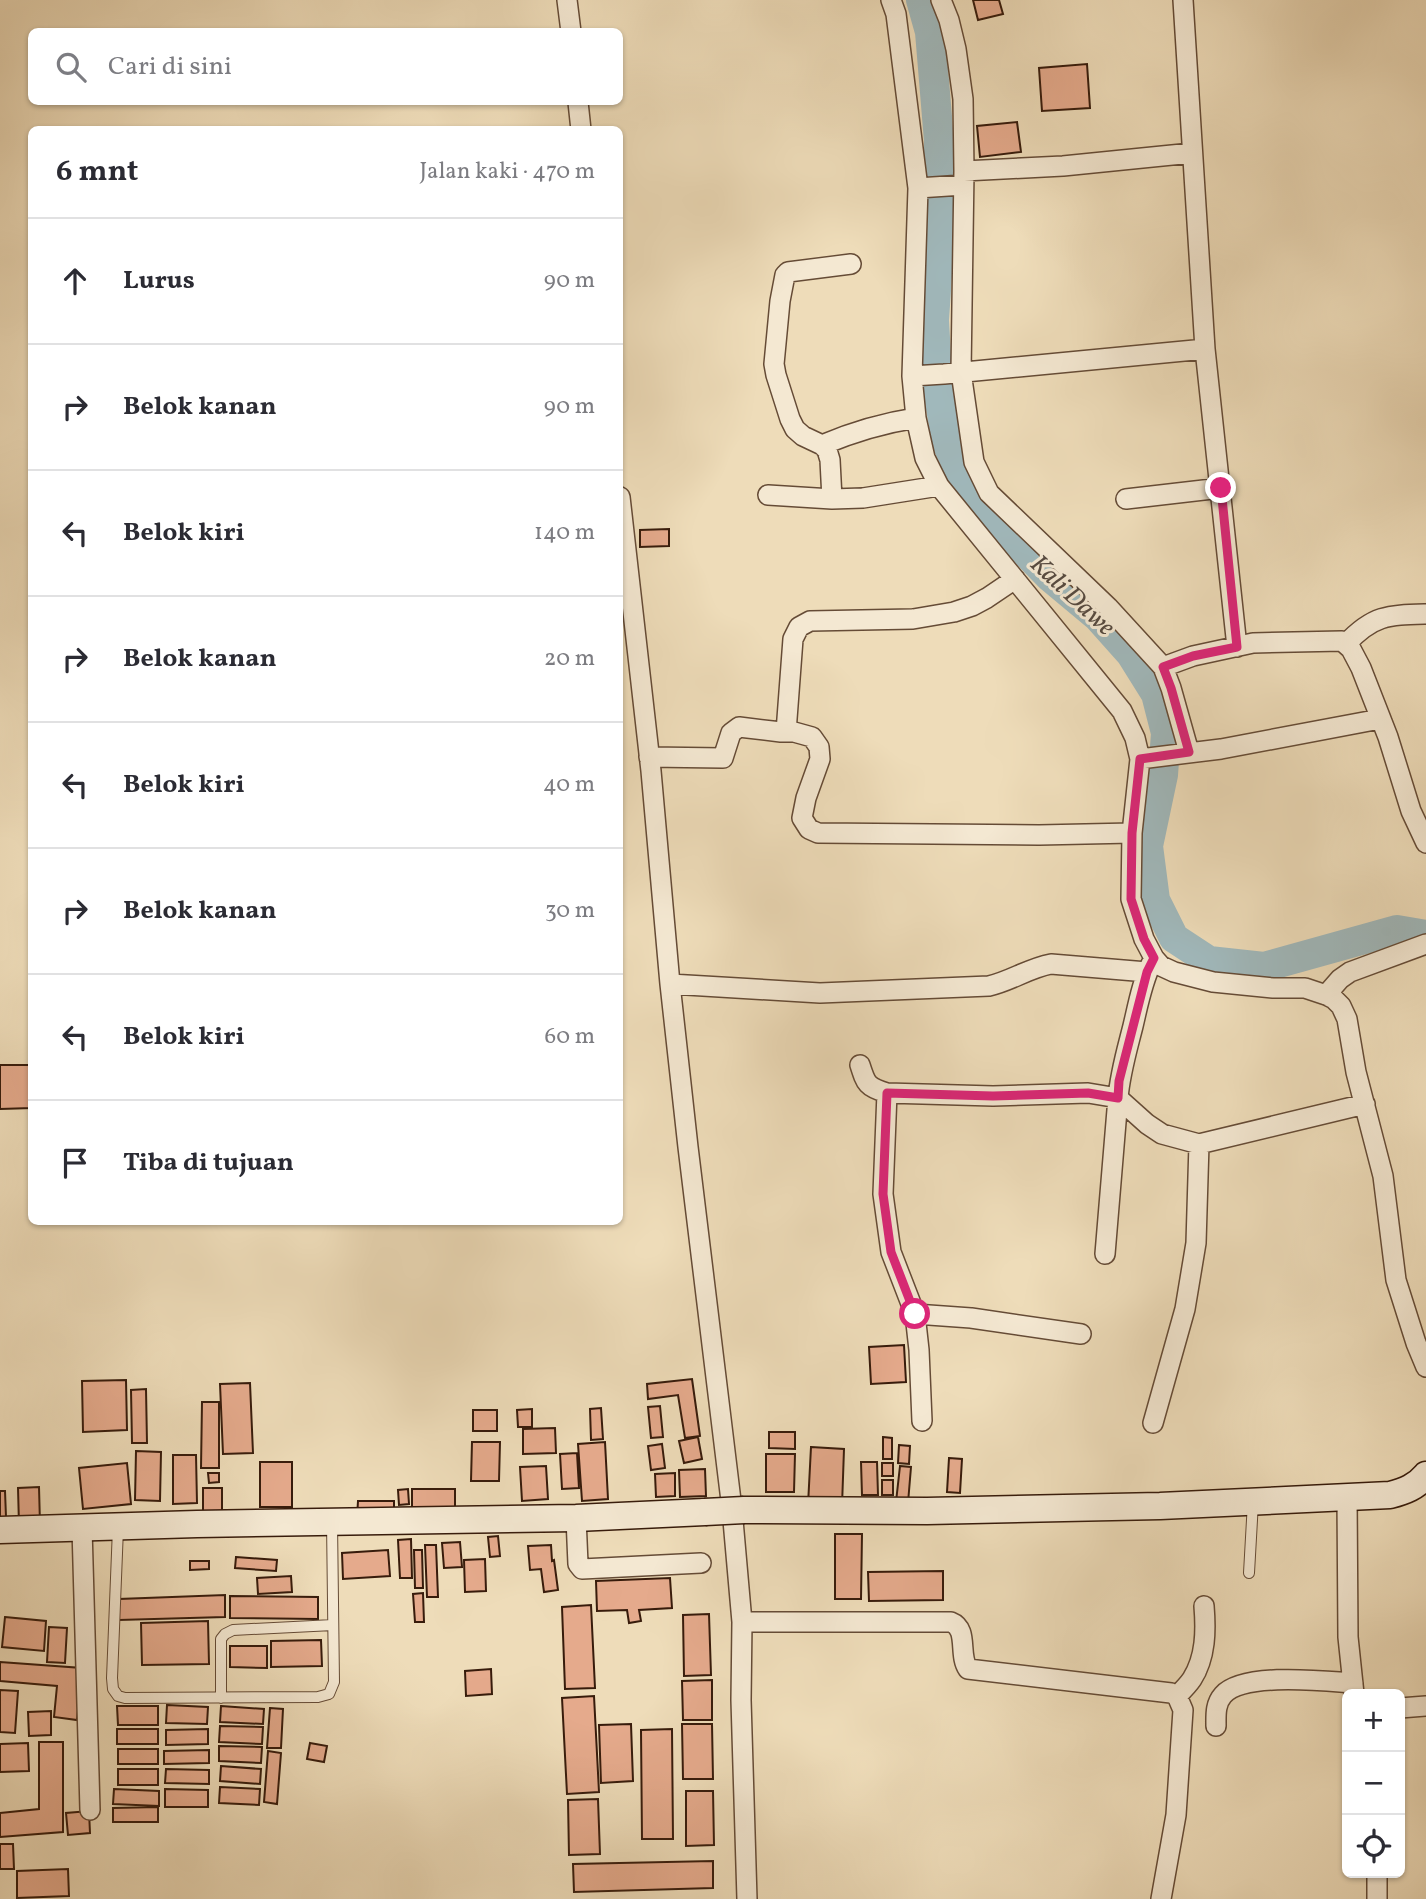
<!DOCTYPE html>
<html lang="id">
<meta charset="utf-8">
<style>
:root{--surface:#fff;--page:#f2f2f3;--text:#2b2b33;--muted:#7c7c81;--line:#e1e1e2}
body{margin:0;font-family:Vollkorn,serif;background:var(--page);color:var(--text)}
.controls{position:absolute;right:21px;bottom:21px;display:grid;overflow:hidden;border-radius:10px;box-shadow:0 2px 5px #0004}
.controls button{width:63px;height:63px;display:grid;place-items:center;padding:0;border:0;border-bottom:2px solid var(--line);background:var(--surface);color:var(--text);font:35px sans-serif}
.stop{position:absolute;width:21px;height:21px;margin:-16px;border:5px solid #db2777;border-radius:50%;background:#fff}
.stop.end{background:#db2777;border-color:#fff;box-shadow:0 2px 7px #0008}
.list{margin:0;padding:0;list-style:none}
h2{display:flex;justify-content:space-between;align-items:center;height:91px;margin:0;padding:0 28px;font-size:30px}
h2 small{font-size:23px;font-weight:400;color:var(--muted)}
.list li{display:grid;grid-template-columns:46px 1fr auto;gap:21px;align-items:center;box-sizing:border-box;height:126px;padding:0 28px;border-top:2px solid var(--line)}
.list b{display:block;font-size:26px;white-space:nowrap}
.list em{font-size:23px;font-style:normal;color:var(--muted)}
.icon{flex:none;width:38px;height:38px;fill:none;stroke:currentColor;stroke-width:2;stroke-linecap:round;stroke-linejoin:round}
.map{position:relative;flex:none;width:1426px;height:1899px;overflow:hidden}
.search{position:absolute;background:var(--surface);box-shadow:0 2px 5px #0004;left:28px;top:28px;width:595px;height:77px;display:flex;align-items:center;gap:18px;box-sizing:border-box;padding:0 24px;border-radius:10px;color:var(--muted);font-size:26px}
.panel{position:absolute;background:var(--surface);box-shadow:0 2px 5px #0004;left:28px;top:126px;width:595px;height:1099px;border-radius:10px}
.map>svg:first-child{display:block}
</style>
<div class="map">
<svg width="1426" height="1899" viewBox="0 0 1426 1899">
<rect width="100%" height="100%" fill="#eedcb9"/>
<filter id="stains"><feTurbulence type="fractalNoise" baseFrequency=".00286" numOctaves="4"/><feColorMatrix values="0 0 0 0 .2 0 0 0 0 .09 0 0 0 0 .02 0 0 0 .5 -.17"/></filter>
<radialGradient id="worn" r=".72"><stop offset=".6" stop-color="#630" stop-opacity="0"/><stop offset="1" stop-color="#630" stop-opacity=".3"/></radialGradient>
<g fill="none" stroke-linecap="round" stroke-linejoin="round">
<path stroke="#a0b8bb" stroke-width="30" d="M921,0L930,32L939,141L938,261L934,320L938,391L947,443L965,485L994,520L1050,577L1098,617L1131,654L1156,694L1166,733L1163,775L1148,846L1155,900L1174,938L1209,961L1264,967L1397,930L1426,935"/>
</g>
<path fill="#e5aa8c" stroke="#371b0b" stroke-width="2" d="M973,0H999L1003,14L978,20Z
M1087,64L1090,108L1042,111L1039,68Z
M1017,122L1021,152L980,157L977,126Z
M669,529V546L640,547V530Z
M0,1065H32V1108L0,1109Z
M904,1345L906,1382L871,1384L869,1347Z
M692,1379L700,1436L685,1438L678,1395L648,1399L647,1384Z
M126,1380L127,1430L83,1432L82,1381Z
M250,1383L253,1453L223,1454L220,1384Z
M146,1389L147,1443H132L131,1390Z
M202,1402H219V1468H201Z
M660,1406L663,1437L651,1438L648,1407Z
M601,1408L603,1439L591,1440L590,1409Z
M532,1409V1427H518L517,1410Z
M473,1410H497V1431H473Z
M555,1428L556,1453L523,1454V1429Z
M769,1432H795V1449L769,1448Z
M698,1437L702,1459L684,1463L679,1441Z
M883,1437L892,1438V1459H883Z
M472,1442H500L499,1481H471Z
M605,1442L608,1499L582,1501L578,1444Z
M662,1444L665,1468L651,1470L648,1446Z
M899,1445L910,1446L909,1464L898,1463Z
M811,1447L844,1449L842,1506L808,1505Z
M136,1451L161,1452L160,1501L135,1500Z
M577,1453L579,1488L562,1489L560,1454Z
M766,1454H795L794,1492H766Z
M173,1455H196L197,1503L173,1504Z
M949,1458L962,1459L960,1493L947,1492Z
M260,1462H292V1507H260Z
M861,1462H877L878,1495H862Z
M127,1463L131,1504L83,1509L79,1468Z
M882,1463H893V1476H882Z
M546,1466L548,1499L522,1501L520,1467Z
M900,1466L911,1467L908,1503L896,1502Z
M705,1469L706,1496L680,1497L679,1470Z
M208,1473H219V1482L209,1483Z
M675,1473V1496L656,1497L655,1474Z
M882,1480H893V1495H882Z
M39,1487L40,1524L19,1525L18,1488Z
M203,1488H222V1514L203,1513Z
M408,1489L409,1504L399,1505L398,1490Z
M412,1489H455V1509H412Z
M0,1491H5L6,1517L0,1518Z
M358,1501H394V1518H357Z
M835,1534H862L861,1599H835Z
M498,1536L500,1556L490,1557L488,1537Z
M411,1539L412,1578H400L398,1540Z
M460,1542L462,1567L444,1568L442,1543Z
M425,1545H436L438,1597H427Z
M551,1545L552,1561L554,1560L558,1590L544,1592L541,1569L530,1570L528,1546Z
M388,1550L390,1576L343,1579L342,1553Z
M414,1550H422L423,1588H415Z
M236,1557L277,1560L276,1571L235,1568Z
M485,1559L486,1591L465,1592L464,1560Z
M190,1561H209V1569L190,1570Z
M943,1571V1600L869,1601L868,1572Z
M291,1576L292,1592L258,1594L257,1578Z
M670,1578L672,1608L639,1610L641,1621L629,1623L627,1610L597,1611L596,1581Z
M423,1593L424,1622H415L413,1594Z
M225,1595V1617L119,1620V1599Z
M230,1596L318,1597V1619L230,1618Z
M591,1605L595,1688L565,1689L562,1607Z
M709,1614L711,1675L684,1676L683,1615Z
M5,1617L46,1621L44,1651L2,1647Z
M208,1621L209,1664L142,1665L141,1623Z
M49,1627L67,1628L65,1663L47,1662Z
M321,1640L322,1666L271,1667V1641Z
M230,1646H267V1668L230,1667Z
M0,1662L82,1668L77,1720L54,1717L57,1686L0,1681Z
M491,1669L492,1694L466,1696L465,1671Z
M712,1680V1720H683L682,1681Z
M0,1690L18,1691L15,1733L0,1732Z
M594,1696L599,1792L567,1794L562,1698Z
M167,1705L208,1707L207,1724L166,1723Z
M117,1706H158V1725H118Z
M221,1706L264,1709L263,1724L220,1722Z
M270,1708L283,1709L281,1748H267Z
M51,1711V1735L29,1736L28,1712Z
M631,1724L633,1781L601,1783L599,1725Z
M682,1724H712L713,1779H683Z
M220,1726L263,1727L262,1744L219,1742Z
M117,1729H158V1744H117Z
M208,1729V1744L166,1745V1730Z
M672,1729L673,1839H642L641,1730Z
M39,1742H63V1832L0,1837V1813L39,1809Z
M28,1743L29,1771L0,1772V1744Z
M310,1743L327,1746L324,1762L307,1759Z
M219,1746L262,1747L261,1763L219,1761Z
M118,1749H158V1764H118Z
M209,1750V1763L164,1764V1751Z
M268,1751L281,1753L277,1804L264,1802Z
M221,1766L261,1769L260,1784L220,1781Z
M118,1769H158V1785H118Z
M166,1769L209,1770V1784L165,1783Z
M220,1787L260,1789L259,1805L219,1803Z
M114,1789L159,1791V1806L113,1804Z
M165,1789L208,1790V1807H165Z
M686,1791H713L714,1845L686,1846Z
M598,1799L600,1854L569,1855L568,1800Z
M158,1807V1822H113V1808Z
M89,1811L90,1833L68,1835L66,1813Z
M0,1844H13L14,1869H0Z
M713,1861V1888L574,1892L573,1864Z
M68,1869L69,1896L17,1898V1871Z"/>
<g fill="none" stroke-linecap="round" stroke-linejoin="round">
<defs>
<path id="lane" d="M118,1528L112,1678L113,1689L118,1696L125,1698L318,1697L329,1694L334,1682L332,1522
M1249,1573L1253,1502
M221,1698V1639L225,1634L233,1630L333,1625"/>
<path id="street" d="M567,0L571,32
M891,0L896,14L918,188L912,376L916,418L925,458L939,486L1122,711L1135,738L1140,759L1132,833L1131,899L1144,939L1154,958L1161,966L1174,972L1213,982L1273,988H1305L1326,995L1334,999L1341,1006L1347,1019L1356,1072L1383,1176L1396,1280L1416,1343L1426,1367
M941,0L949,20L956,49L963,99L964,171L961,372L974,462L989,493L1108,607L1163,667L1171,688L1189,752
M578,102L581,130
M964,171L1063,166L1192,153
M918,188L963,185
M851,264L788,272L785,275L780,301L774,364L776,375L790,419L795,429L803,436L822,445L827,450L830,460L832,499L863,498L939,486
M1205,349L1237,647
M912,376L944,374L1205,349L1183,0
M822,445C853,432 883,423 916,418
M768,495L832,499
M620,497L651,771L670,984L688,1147L732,1509L742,1622L741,1700L747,1899
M1126,499L1221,488
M1346,644C1373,615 1388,615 1426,614
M1163,667L1193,656L1253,643L1342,641L1351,649L1361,668L1388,737L1411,811L1426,843
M786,732L793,639L799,627L810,621L913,619L954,612L972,606L987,598L1015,579
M649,757L723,758L731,733L739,727L781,732H794L812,737L819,747L820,759L806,798L802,818L809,829L818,833L1039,835L1132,833
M1140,759L1221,749L1380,719
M670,984L820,993L989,986C1011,981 1029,968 1051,964L1147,972
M1326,995L1340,979L1350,972L1426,944
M860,1065C866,1084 867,1087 887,1093L993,1096L1088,1093L1118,1098C1120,1073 1127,1050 1133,1026C1138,1005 1142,982 1152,962
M887,1093L883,1194L891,1252L915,1314L919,1350L922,1421
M1118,1098L1147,1124L1162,1134L1199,1144L1365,1104
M1105,1254L1118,1098
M915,1314L971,1318L1081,1334
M1153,1423L1185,1309L1196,1243L1199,1144
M1347,1496L1348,1637L1354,1694
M576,1518L578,1564L582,1569L701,1563
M82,1528L90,1810
M742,1622H951C969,1629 958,1655 968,1669L1171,1693L1177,1696L1183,1710L1176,1815L1161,1899
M1177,1696C1182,1691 1188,1685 1192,1679C1206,1657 1206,1630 1204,1606
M1400,1708L1426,1706
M1216,1726C1216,1715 1215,1704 1223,1695C1243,1672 1324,1681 1353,1683
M1377,1873V1899"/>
<path id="secondary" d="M744,1510L927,1511L1160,1506L1390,1495C1405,1491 1416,1487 1426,1475
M0,1530L197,1524L576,1518L705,1512"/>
</defs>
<use href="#lane" stroke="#654b36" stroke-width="12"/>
<use href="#street" stroke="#654b36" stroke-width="22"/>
<use href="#secondary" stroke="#371b0b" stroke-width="29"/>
<use href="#lane" stroke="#f4e8d2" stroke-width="10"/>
<use href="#street" stroke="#f4e8d2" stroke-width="19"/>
<use href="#secondary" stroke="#f4e8d2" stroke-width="26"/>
<defs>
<path id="secondary-bridge" d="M705,1512L744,1510"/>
</defs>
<use href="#secondary-bridge" stroke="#371b0b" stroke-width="29" stroke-linecap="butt"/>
<use href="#secondary-bridge" stroke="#f4e8d2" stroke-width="26"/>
</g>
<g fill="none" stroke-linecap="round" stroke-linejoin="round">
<path stroke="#db2777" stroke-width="9" d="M915,1314L891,1252L883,1194L887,1093L993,1096L1088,1093L1118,1098L1119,1081L1147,972L1154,958L1144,939L1131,899L1132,833L1140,759L1189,752L1171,688L1163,667L1193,656L1237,647L1221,488"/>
</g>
<g text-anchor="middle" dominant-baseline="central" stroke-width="6" stroke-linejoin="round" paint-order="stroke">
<g font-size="26" font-style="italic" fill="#564a40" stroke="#f4e8d2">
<text transform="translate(1072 596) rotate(43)">Kali Dawe</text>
</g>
</g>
<rect width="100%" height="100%" filter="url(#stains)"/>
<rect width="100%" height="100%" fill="url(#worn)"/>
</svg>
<div class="controls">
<button>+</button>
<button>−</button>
<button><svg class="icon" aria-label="locate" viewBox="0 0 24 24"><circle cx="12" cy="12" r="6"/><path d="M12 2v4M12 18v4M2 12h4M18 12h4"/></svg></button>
</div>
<div class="stop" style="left:915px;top:1314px"></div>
<div class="stop end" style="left:1221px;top:488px"></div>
<div class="search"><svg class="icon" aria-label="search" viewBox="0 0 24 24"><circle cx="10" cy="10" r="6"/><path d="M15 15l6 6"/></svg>Cari di sini</div>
<section class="panel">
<h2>6 mnt<small>Jalan kaki · 470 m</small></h2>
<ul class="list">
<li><svg class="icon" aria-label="ahead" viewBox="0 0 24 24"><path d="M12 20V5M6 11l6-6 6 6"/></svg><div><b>Lurus</b></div><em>90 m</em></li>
<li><svg class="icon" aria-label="right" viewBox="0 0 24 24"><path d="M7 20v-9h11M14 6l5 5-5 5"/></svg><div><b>Belok kanan</b></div><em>90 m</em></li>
<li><svg class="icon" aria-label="left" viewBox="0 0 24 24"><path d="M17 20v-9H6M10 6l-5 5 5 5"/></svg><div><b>Belok kiri</b></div><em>140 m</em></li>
<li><svg class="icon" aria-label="right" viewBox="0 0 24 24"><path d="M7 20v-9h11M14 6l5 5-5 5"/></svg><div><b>Belok kanan</b></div><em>20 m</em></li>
<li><svg class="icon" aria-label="left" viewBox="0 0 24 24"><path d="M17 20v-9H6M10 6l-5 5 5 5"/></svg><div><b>Belok kiri</b></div><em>40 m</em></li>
<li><svg class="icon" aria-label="right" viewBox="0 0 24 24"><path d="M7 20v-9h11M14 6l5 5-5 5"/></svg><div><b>Belok kanan</b></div><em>30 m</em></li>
<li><svg class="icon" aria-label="left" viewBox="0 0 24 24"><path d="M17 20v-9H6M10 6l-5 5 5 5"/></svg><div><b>Belok kiri</b></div><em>60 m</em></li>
<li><svg class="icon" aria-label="arrive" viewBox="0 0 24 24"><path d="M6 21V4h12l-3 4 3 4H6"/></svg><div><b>Tiba di tujuan</b></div></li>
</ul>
</section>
</div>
